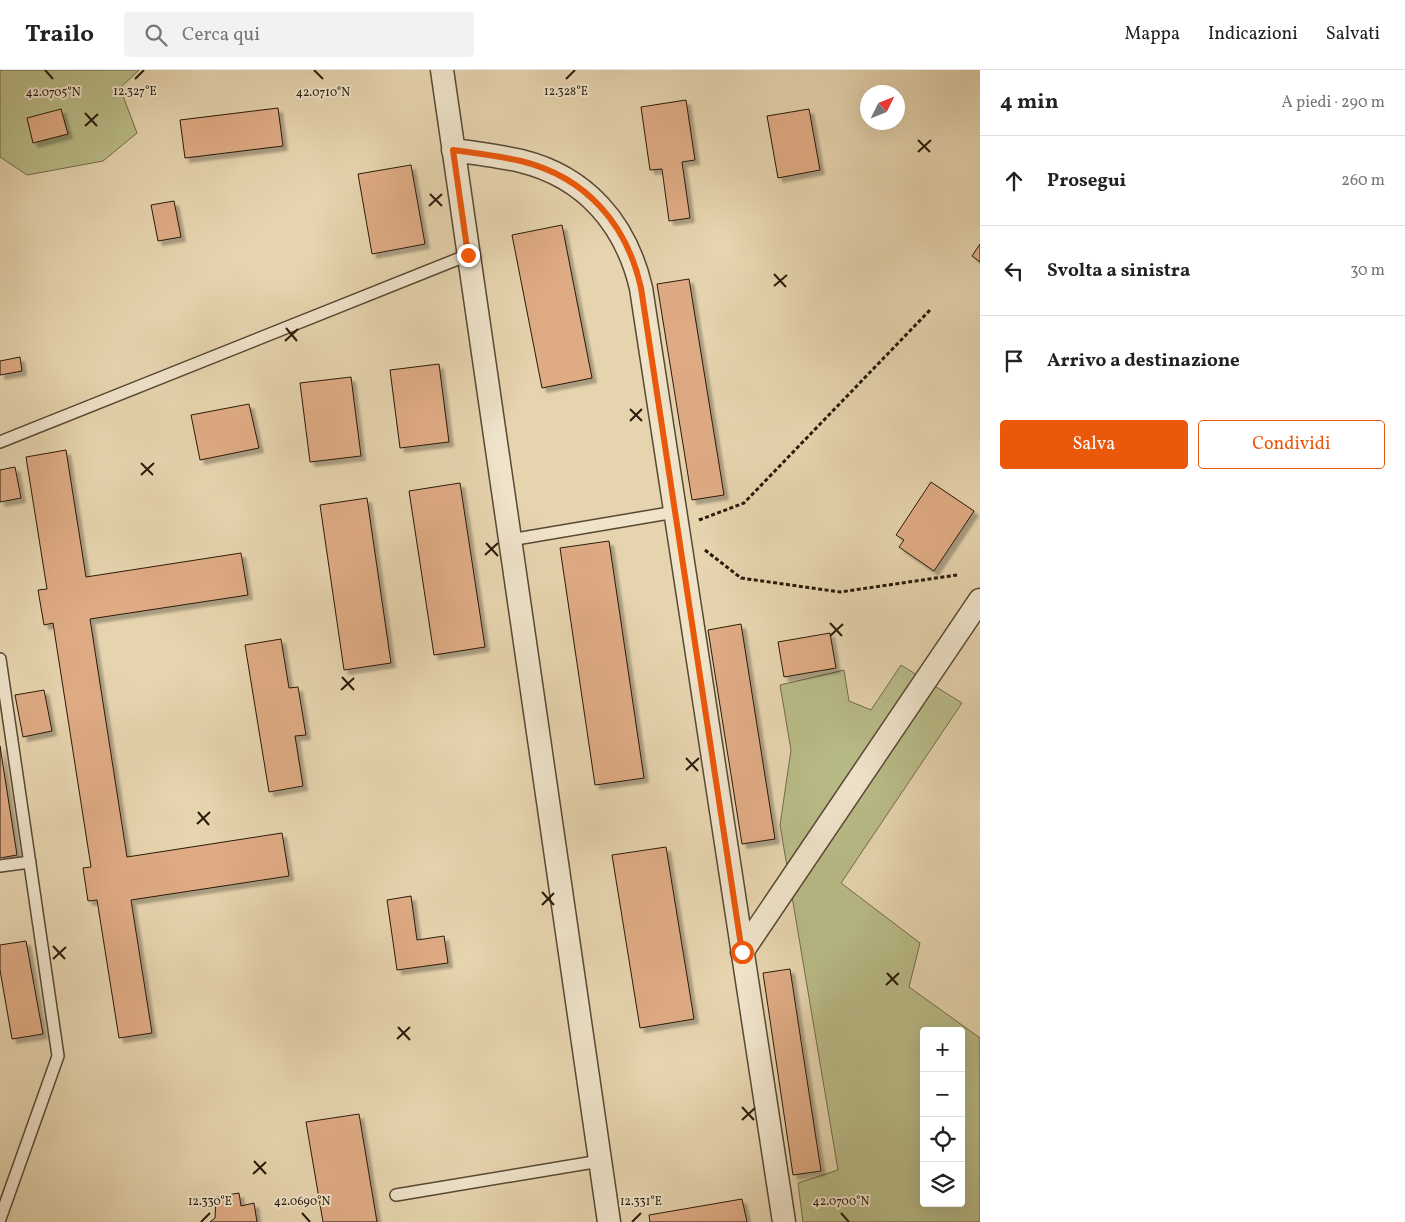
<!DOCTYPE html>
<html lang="it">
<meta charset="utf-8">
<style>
:root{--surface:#fff;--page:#f2f2f2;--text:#222;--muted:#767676;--line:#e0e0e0;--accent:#ea580c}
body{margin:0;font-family:Vollkorn,serif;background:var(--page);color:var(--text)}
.controls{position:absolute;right:15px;bottom:15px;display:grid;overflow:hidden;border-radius:5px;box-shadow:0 5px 20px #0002}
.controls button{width:45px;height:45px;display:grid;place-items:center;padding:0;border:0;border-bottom:1px solid var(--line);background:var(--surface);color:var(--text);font:25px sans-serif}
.compass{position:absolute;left:860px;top:15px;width:45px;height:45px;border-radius:50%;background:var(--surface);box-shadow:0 5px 20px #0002;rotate:47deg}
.stop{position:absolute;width:15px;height:15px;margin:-11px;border:4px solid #ea580c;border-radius:50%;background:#fff}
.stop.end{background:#ea580c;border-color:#fff;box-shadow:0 1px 5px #0008}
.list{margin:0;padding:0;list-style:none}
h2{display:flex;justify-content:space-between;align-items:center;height:65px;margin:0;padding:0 20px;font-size:21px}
h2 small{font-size:16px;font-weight:400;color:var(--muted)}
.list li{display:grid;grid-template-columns:32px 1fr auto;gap:15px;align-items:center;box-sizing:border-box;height:90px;padding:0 20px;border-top:1px solid var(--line)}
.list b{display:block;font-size:19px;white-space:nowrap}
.list em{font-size:16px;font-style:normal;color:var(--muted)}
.actions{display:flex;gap:10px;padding:15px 20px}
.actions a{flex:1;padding:11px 0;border:1px solid var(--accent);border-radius:5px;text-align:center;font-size:18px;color:var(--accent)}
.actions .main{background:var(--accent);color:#fff}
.icon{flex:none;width:28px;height:28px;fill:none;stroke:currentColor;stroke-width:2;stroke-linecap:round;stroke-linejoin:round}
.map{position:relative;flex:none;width:980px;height:1152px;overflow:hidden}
header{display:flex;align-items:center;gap:30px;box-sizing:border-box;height:70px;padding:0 25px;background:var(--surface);border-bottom:1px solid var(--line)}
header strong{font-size:24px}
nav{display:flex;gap:28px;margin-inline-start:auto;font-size:18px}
.search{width:350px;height:45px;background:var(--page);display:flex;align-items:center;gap:12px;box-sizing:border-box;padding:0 18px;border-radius:5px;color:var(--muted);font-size:19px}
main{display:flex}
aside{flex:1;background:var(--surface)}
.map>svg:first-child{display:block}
</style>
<header>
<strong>Trailo</strong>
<div class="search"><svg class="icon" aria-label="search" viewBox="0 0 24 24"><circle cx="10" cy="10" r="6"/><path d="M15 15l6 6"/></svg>Cerca qui</div>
<nav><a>Mappa</a><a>Indicazioni</a><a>Salvati</a></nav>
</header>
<main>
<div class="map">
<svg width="980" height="1152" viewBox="0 0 980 1152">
<defs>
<filter id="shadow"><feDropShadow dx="4.5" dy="4.5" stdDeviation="1" flood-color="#0004"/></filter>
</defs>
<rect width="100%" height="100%" fill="#e6d4ae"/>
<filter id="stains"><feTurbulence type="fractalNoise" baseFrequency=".004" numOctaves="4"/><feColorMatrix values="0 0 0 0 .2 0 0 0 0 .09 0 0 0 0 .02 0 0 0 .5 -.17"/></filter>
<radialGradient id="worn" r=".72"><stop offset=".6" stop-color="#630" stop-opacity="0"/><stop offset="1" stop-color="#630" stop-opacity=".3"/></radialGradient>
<path fill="#b9bc88" stroke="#716b4a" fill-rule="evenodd" d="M0,0H139L120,18L137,63L103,91L27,105L0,87Z
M901,595L962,633L841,813L920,873L909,917L980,968V1152H803L798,1113L838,1100L780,755L791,680L780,615L844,600L849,631L871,640ZM924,961H961V1133H924Z"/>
<path fill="#dfab85" stroke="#291a0b" filter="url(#shadow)" d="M686,30L695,90L682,92L690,148L669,151L662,99L650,100L641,37Z
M278,38L283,76L185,88L180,50Z
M61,39L68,64L33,73L27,48Z
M809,39L820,100L778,108L767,46Z
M411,95L425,174L372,184L358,104Z
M174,131L181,167L158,171L151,135Z
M562,155L592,308L542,318L512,165Z
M980,174V192L972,186Z
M689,209L724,425L692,430L657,214Z
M20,287L22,301L0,305V291Z
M439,294L449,372L400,378L390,300Z
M351,307L361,386L310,392L300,313Z
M249,334L259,378L200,390L191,345Z
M66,380L86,507L241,483L248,525L90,549L127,787L282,763L289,806L131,830L152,963L119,968L97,830L88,831L83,798L91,797L53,553L44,555L38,520L47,519L26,387Z
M15,397L21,428L0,432V400Z
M931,412L974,441L934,501L899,477L904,470L896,465Z
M460,413L485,577L434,585L409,421Z
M367,428L391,593L344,600L320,435Z
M609,471L644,708L595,715L560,478Z
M741,554L775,769L742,774L708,560Z
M830,563L836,598L784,607L778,572Z
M281,569L289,618L298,617L306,665L295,666L303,716L269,722L245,575Z
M44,620L52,661L23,667L15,625Z
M0,676L17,785L0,788Z
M666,777L694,949L640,958L612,785Z
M411,826L417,870L444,866L448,893L397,900L387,830Z
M26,871L43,964L12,969L0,900V875Z
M790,899L821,1101L793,1105L763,903Z
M359,1044L377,1152H323L306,1052Z
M239,1123L241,1136L254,1133L257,1152H210L215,1148L216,1127Z
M742,1129L747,1152H650L649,1145Z"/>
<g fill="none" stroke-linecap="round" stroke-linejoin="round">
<defs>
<path id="service" d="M0,372L468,185
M510,470L675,442
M0,589L58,986L0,1149
M0,796L30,792
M396,1125L600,1091"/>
<path id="minor" d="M442,0L609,1152
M453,80C476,83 499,86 521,91C586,107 626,154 641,218L784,1152
M742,882L980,530"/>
</defs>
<use href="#service" stroke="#584834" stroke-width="14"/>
<use href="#minor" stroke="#584834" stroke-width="25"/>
<path stroke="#291a0b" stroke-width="3" stroke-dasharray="4 2.5" stroke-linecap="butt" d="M699,450L744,433L930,240
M705,480L741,508L840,522L957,505"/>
<use href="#service" stroke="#efe3ca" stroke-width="11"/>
<use href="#minor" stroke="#efe3ca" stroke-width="22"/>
</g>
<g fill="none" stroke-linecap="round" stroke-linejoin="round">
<path stroke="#ea580c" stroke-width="6" d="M468,185L453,80C476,83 499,86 521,91C586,107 627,154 641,218L742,882"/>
</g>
<path fill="none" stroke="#291a0b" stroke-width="2" d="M45,0L53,9M314,0L323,9M135,9L144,0M566,9L575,0M85,43L97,56M85,56L98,44M918,70L930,82M918,82L931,70M430,124L442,136M429,136L442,124M774,204L786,217M774,216L787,205M286,258L297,271M285,271L298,259M630,339L642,351M630,351L642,339M141,393L153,405M141,405L154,393M486,473L498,486M485,485L498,473M830,553L842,566M830,566L843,554M342,607L354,620M341,620L354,608M686,688L698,701M686,700L699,688M198,742L209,755M197,754L210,742M542,822L554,835M542,835L554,823M53,876L65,889M53,889L66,877M887,903L898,915M886,915L899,903M398,957L410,970M397,969L410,957M742,1037L754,1050M742,1050L755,1038M254,1091L266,1104M253,1104L266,1092M302,1143L310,1152M841,1143L849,1152M201,1152L210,1143M632,1152L641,1143"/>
<g font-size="12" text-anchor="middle" fill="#291a0b" stroke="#efe3ca" stroke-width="4" stroke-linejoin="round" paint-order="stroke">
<text x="135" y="25">12.327°E</text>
<text x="566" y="25">12.328°E</text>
<text x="53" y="26">42.0705°N</text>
<text x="323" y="26">42.0710°N</text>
<text x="302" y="1135">42.0690°N</text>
<text x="841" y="1135">42.0700°N</text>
<text x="210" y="1135">12.330°E</text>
<text x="641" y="1135">12.331°E</text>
</g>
<rect width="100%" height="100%" filter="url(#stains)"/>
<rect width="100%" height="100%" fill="url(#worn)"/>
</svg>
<div class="controls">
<button>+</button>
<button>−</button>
<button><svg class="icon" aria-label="locate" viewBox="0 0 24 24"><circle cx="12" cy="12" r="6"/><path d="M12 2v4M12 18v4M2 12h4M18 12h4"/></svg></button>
<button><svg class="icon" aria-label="layers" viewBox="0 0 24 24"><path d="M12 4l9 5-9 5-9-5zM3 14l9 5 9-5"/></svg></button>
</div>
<svg class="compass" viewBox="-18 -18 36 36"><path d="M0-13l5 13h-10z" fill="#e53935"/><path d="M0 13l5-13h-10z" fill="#767676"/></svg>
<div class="stop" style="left:742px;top:882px"></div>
<div class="stop end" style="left:468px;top:185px"></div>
</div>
<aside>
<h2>4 min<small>A piedi · 290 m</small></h2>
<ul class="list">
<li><svg class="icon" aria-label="ahead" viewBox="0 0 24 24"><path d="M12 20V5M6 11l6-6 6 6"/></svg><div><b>Prosegui</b></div><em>260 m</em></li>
<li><svg class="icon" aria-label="left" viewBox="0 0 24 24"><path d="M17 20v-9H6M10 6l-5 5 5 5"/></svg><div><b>Svolta a sinistra</b></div><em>30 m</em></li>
<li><svg class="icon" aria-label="arrive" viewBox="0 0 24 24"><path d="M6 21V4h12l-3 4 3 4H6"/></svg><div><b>Arrivo a destinazione</b></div></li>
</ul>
<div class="actions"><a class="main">Salva</a><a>Condividi</a></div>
</aside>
</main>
